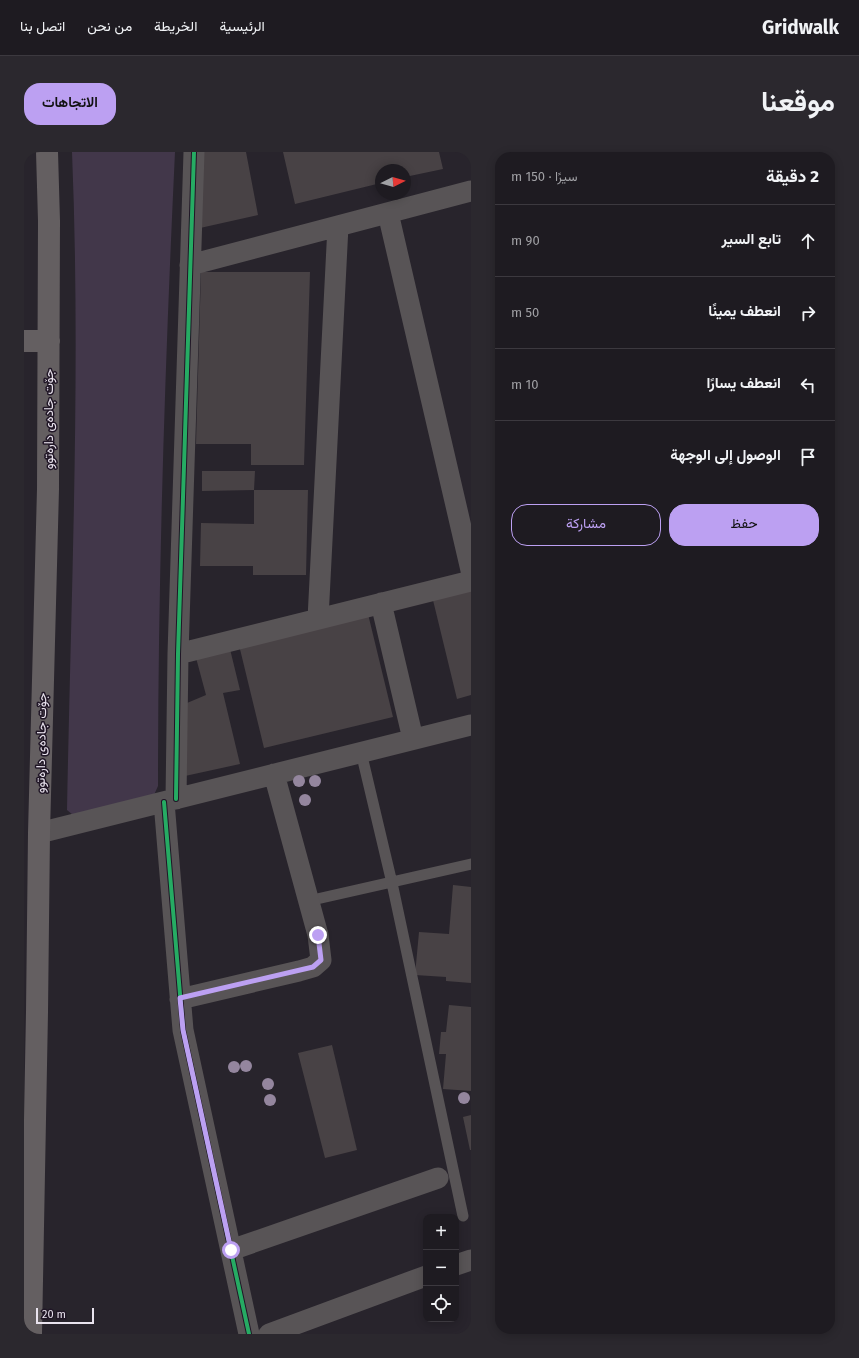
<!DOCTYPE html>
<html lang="ar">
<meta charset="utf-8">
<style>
:root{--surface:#1e1b21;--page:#2b282e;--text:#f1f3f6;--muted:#a1a1a5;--line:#3c393f;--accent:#bca0f2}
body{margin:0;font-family:"Fira Sans",Vazirmatn,sans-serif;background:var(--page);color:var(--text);direction:rtl}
.controls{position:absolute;right:12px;bottom:12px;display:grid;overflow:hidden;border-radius:8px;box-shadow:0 2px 10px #0003}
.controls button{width:36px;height:36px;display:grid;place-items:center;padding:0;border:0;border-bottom:1px solid var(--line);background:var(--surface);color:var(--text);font:20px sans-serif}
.compass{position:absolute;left:351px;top:12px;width:36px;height:36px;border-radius:50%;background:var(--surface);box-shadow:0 2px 10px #0003;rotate:85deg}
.scale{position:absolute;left:12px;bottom:10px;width:58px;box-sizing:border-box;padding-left:4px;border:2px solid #e9e3ee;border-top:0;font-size:11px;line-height:14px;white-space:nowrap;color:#e9e3ee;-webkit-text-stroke:3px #201626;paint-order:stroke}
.stop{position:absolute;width:12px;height:12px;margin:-9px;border:3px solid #bca0f2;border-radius:50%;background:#fff}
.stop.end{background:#bca0f2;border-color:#fff;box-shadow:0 1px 4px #0008}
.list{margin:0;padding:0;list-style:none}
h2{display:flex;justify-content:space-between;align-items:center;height:52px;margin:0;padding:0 16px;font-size:17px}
h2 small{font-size:13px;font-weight:400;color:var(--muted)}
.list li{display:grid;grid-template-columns:26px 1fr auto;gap:12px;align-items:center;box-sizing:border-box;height:72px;padding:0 16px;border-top:1px solid var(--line)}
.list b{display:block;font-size:15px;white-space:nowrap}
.list em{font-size:13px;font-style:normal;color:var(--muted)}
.actions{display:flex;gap:8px;padding:12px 16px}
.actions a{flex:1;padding:9px 0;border:1px solid var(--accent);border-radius:16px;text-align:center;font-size:14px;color:var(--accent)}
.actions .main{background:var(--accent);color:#111}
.icon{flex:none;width:22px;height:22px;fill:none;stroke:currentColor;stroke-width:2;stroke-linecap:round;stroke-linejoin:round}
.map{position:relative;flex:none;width:447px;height:1182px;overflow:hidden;direction:ltr;border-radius:16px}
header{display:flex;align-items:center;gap:24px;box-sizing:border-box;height:56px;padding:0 20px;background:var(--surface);border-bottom:1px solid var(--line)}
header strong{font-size:19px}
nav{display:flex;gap:22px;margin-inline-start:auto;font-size:14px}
.intro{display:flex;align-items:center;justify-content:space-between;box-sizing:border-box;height:96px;padding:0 24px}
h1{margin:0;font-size:28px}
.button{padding:10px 18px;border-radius:16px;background:var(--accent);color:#111;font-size:14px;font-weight:700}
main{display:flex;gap:24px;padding:0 24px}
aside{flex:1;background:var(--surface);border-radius:16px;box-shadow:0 2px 10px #0003}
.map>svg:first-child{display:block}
</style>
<header>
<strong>Gridwalk</strong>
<nav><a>الرئيسية</a><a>الخريطة</a><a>من نحن</a><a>اتصل بنا</a></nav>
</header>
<div class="intro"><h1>موقعنا</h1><a class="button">الاتجاهات</a></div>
<main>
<aside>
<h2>2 دقيقة<small>سيرًا · 150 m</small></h2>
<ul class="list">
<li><svg class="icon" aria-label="ahead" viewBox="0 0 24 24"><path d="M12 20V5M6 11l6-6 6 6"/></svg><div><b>تابع السير</b></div><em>90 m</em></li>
<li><svg class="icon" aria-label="right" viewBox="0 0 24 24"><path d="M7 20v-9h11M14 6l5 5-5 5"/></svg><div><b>انعطف يمينًا</b></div><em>50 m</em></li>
<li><svg class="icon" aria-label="left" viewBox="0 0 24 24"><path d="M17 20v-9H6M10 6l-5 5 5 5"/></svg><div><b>انعطف يسارًا</b></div><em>10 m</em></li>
<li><svg class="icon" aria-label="arrive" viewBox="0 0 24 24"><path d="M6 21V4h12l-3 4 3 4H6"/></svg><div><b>الوصول إلى الوجهة</b></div></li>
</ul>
<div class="actions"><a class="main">حفظ</a><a>مشاركة</a></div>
</aside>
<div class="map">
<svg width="447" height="1182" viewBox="0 0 447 1182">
<rect width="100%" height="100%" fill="#28242c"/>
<path fill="#42374a" d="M48,0H151C141,211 134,423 134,634L130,643L49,663L43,658C47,439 57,219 48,0Z"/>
<path fill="#484245" d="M178,0H222L234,63L176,76Z
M259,0H415L419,17L381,25V18H357V31L271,52Z
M177,120H286L280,313H227V292H172Z
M178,319H231L230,338L178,339Z
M230,338H284L282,423H229V414H176L177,371L230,372Z
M447,435V543L433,547L408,444Z
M344,462L369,565L240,596L215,493Z
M205,493L216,538L199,541L216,612L161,624L163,551L182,543L171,502Z
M429,733L447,735V831L422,829V825L391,823L395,780L425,782Z
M425,853L447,855V939L419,937L422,902H415L417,880H422Z
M308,893L333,998L301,1006L274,901Z
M447,963V998H446L439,965Z"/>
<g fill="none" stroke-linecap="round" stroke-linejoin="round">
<path stroke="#585456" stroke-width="11" d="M337,600L368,731L439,1064
M284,749L447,712"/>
<path stroke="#585456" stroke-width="21" d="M364,61L447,418
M166,113L447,39
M357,451L389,587
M294,467L314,74
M154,502L447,429
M152,647L154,502L170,0
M140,650L159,878L225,1182
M15,681L447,573
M156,847L275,819L289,815L297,808L294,783L250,622
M207,1098L414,1026
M432,1113L447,1108
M245,1182L402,1124"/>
<path stroke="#645f61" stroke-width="22" d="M0,189H25
M7,1182L13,860L15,681L24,337L25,69L23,0"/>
<defs>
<path id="cycleway" d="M152,647L154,502L170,0
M140,650L159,878L225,1182"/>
</defs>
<use href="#cycleway" stroke="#201626" stroke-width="6"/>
<use href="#cycleway" stroke="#26ab63" stroke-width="4"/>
</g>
<g fill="#94869e">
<circle cx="275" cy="629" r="6"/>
<circle cx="291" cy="629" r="6"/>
<circle cx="281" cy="648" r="6"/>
<circle cx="222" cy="914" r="6"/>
<circle cx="210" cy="915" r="6"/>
<circle cx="244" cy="932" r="6"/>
<circle cx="440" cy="946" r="6"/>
<circle cx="246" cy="948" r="6"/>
</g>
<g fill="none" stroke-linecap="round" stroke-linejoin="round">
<path stroke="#bca0f2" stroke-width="5" d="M207,1098L159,878L156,846L289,815L297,808L294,783"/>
</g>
<g text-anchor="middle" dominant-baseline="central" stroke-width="3" stroke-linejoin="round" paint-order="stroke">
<g font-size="13" fill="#e9e3ee" stroke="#201626">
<text transform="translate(24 267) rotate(-90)">جۆت جادەی دارەتوو</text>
<text transform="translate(17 591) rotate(-89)">جۆت جادەی دارەتوو</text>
</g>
</g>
</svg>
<div class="controls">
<button>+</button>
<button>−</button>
<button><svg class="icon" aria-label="locate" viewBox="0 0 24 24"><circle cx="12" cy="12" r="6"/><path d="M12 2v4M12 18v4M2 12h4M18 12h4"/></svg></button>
</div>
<svg class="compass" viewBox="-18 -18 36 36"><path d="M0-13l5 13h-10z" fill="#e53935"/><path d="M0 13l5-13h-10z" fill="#a1a1a5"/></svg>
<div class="scale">20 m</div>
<div class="stop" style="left:207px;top:1098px"></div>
<div class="stop end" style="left:294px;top:783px"></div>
</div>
</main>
